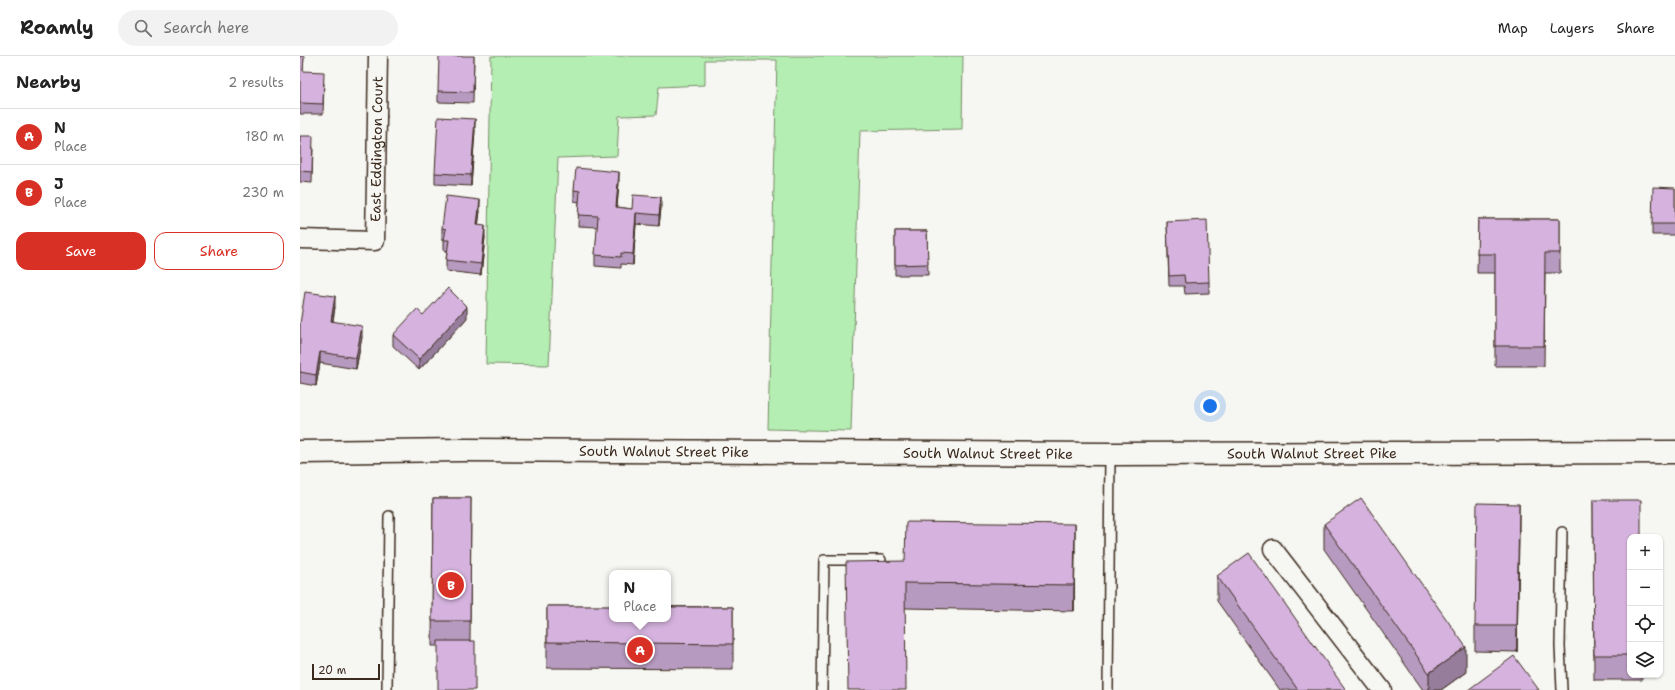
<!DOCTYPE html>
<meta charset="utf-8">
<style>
:root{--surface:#fff;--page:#f2f2f2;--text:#222;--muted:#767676;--line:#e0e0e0;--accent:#d93025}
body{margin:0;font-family:"Shantell Sans",sans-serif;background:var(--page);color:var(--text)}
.controls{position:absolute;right:12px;bottom:12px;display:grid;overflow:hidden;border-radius:8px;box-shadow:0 1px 3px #0004}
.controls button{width:36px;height:36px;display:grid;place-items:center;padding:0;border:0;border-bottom:1px solid var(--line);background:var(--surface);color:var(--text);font:20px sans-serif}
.scale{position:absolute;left:12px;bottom:10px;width:68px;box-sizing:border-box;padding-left:4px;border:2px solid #3b2a1e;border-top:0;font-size:11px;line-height:14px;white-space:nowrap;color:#3b2a1e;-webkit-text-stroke:3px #f6f6f2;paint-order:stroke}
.you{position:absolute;left:910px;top:350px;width:14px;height:14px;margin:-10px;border:3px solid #fff;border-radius:50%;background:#1a73e8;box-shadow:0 0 0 6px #1a73e833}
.badge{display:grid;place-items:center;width:26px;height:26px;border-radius:50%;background:var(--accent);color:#fff;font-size:13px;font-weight:700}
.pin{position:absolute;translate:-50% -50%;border:2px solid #fff;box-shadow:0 1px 4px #0006}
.popup{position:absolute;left:309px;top:514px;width:62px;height:52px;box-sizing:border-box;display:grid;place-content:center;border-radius:8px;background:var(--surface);filter:drop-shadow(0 1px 3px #0005);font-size:13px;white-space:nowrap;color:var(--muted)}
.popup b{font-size:15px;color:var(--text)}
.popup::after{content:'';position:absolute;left:50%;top:100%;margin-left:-8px;border:8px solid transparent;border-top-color:var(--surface)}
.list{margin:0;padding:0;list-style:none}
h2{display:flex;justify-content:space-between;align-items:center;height:52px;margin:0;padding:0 16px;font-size:17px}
h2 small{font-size:13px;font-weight:400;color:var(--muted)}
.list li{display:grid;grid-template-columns:26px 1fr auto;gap:12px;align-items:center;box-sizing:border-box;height:56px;padding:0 16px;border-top:1px solid var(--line)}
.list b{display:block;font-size:15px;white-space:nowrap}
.list p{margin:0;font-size:13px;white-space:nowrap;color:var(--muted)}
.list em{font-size:13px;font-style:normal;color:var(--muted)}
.actions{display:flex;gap:8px;padding:12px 16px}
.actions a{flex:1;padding:9px 0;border:1px solid var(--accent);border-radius:12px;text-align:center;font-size:14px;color:var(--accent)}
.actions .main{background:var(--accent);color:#fff}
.icon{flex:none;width:22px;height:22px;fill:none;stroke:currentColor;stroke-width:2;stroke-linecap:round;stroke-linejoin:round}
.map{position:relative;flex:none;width:1375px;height:634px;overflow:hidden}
header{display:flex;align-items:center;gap:24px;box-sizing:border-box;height:56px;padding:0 20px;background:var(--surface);border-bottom:1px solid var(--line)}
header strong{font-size:19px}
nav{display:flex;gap:22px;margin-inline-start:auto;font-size:14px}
.search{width:280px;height:36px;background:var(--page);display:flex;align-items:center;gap:10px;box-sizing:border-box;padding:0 14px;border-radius:22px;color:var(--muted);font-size:15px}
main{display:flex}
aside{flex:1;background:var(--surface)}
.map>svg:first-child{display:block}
</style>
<header>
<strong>Roamly</strong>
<div class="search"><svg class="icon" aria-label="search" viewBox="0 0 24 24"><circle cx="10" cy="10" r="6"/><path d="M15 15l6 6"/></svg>Search here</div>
<nav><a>Map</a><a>Layers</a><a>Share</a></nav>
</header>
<main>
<aside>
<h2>Nearby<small>2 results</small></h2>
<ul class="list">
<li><span class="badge">A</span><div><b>N</b><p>Place</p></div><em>180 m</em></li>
<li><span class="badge">B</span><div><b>J</b><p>Place</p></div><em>230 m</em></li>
</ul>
<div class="actions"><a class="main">Save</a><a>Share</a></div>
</aside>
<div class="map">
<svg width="1375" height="634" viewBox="0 0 1375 634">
<rect width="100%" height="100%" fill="#f6f6f2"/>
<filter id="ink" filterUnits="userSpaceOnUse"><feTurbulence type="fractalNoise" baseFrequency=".025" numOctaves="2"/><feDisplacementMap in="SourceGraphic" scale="8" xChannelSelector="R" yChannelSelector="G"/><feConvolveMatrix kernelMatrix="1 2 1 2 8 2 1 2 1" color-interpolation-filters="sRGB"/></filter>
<g filter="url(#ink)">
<path fill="#b4eeb2" stroke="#788c68" d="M191,0H663L662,73L560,75L551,375L468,373L477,4H405V29L359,31L356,59L319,60L317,100L258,102L249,309L186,308Z"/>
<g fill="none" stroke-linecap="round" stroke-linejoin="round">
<defs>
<path id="service" d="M1262,476L1260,590L1262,634
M87,634L89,460
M522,634L524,504H581
M808,634L810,398"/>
<g id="minor">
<path id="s1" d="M0,183L75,185L78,0"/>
<path d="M973,493L1082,634"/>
</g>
<g id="tertiary">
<path id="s2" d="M0,396L163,394L810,398L1375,396"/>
</g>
</defs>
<use href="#service" stroke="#3b2a1e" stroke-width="12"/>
<use href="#minor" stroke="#3b2a1e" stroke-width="21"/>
<use href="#tertiary" stroke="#3b2a1e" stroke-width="25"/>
<use href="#service" stroke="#f6f6f2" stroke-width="9"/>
<use href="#minor" stroke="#f6f6f2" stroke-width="18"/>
<use href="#tertiary" stroke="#f6f6f2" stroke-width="22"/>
</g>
<path fill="#b79abf" stroke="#3b2a1e" d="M0,0H4L3,15L24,27L23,58H0Z
M174,0L173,47L138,46V35Z
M175,74L171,130L135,128V117Z
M0,80L13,91L12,127L0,126Z
M319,126L317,151L332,153L361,152L359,170L336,168L333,209L321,208V212L295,210V199L298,171L278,170L279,146L274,145V134Z
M1375,132V179H1352V168Z
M180,155L178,169L185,181L181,219L146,215V204L147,195L144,194V183H142V172Z
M1178,163H1260V217H1245L1244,310H1195V217H1177Z
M867,166L909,226V237L885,238L884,230H869Z
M595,175H627L628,219H595Z
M35,251L33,265L62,281L56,313L20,307L16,330L0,327V268Z
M123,259L167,262L119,314L93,290V279Z
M133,442H171L170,585L138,590H132Z
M1293,444L1330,481V619H1342V624H1294Z
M1024,468L1166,616L1141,634H1123L1024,493Z
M1219,474L1217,596L1175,595V570Z
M775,494L774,555L605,552L548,634L605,505Z
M917,520L1046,634H980L917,545Z
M247,550L433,551V613L247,612Z"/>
<path fill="#957d9b" stroke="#3b2a1e" d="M175,63V74L171,130V119Z
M319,116V126L316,162V151Z
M361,141V152L359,170V159Z
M180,144V155L177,180V169Z
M336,157V168L333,209V198Z
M185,170V181L181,219V208Z
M35,240V251L31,276V265Z
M167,251V262L119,314V303Z
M62,270V281L56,313V302Z
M20,296V307L16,330V319Z
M1219,448V474L1217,596V570Z
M775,468V494L774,555V529Z
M1166,591V616L1141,634H1129V617Z"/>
<path fill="#d5b3de" stroke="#3b2a1e" d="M0,0H4L3,15L24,16L23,48L0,47Z
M139,0H174L173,36L138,35Z
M138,61L175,63L171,119L135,117Z
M0,80H13L12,116L0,115Z
M276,112L319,116L316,151L332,153L333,139L361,141L359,159L336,157L333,198L321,197V201L295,199L298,160L278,159L280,135L274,134Z
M1353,131L1375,132V168H1352Z
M146,140L180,144L177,169L185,170L181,208L146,204L149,184H144L146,173L142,172Z
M1178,163H1260V197H1245L1244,290H1195V198H1177Z
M907,164L909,226L885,227L884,219L869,220L867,166Z
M595,175H627L628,208L595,209Z
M148,232L167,251L119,303L93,279L117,253L123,259Z
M5,236L35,240L31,265L62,270L56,302L20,296L16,319L0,316V268Z
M133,442H171L170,565H132Z
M1061,442L1166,591L1129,617L1024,468Z
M1293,444H1341V481H1330V599H1294Z
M1177,447L1219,448L1217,570H1175Z
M606,466L775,468L774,529L605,527L606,634H548L546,506L605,505Z
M949,497L1046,634H998L917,520Z
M247,550H312V563H368V551H433V588L247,586Z
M138,585H175V634H138Z
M1214,600L1239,634H1168Z"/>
</g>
<g text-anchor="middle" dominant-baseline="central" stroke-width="3" stroke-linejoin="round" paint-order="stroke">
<g font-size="14" fill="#3b2a1e" stroke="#f6f6f2">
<text stroke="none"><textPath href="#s1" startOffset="167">East Eddington Court</textPath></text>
<text stroke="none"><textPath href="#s2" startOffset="364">South Walnut Street Pike</textPath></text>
<text stroke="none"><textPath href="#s2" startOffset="688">South Walnut Street Pike</textPath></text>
<text stroke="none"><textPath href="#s2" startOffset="1012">South Walnut Street Pike</textPath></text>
</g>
</g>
</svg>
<div class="controls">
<button>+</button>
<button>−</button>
<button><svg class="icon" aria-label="locate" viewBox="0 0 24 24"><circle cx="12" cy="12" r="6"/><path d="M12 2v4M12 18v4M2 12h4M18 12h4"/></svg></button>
<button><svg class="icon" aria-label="layers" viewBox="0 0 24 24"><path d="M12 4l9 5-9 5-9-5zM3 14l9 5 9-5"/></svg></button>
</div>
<div class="scale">20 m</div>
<div class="you"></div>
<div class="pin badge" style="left:340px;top:594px">A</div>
<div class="popup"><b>N</b>Place</div>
<div class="pin badge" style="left:151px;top:529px">B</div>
</div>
</main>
